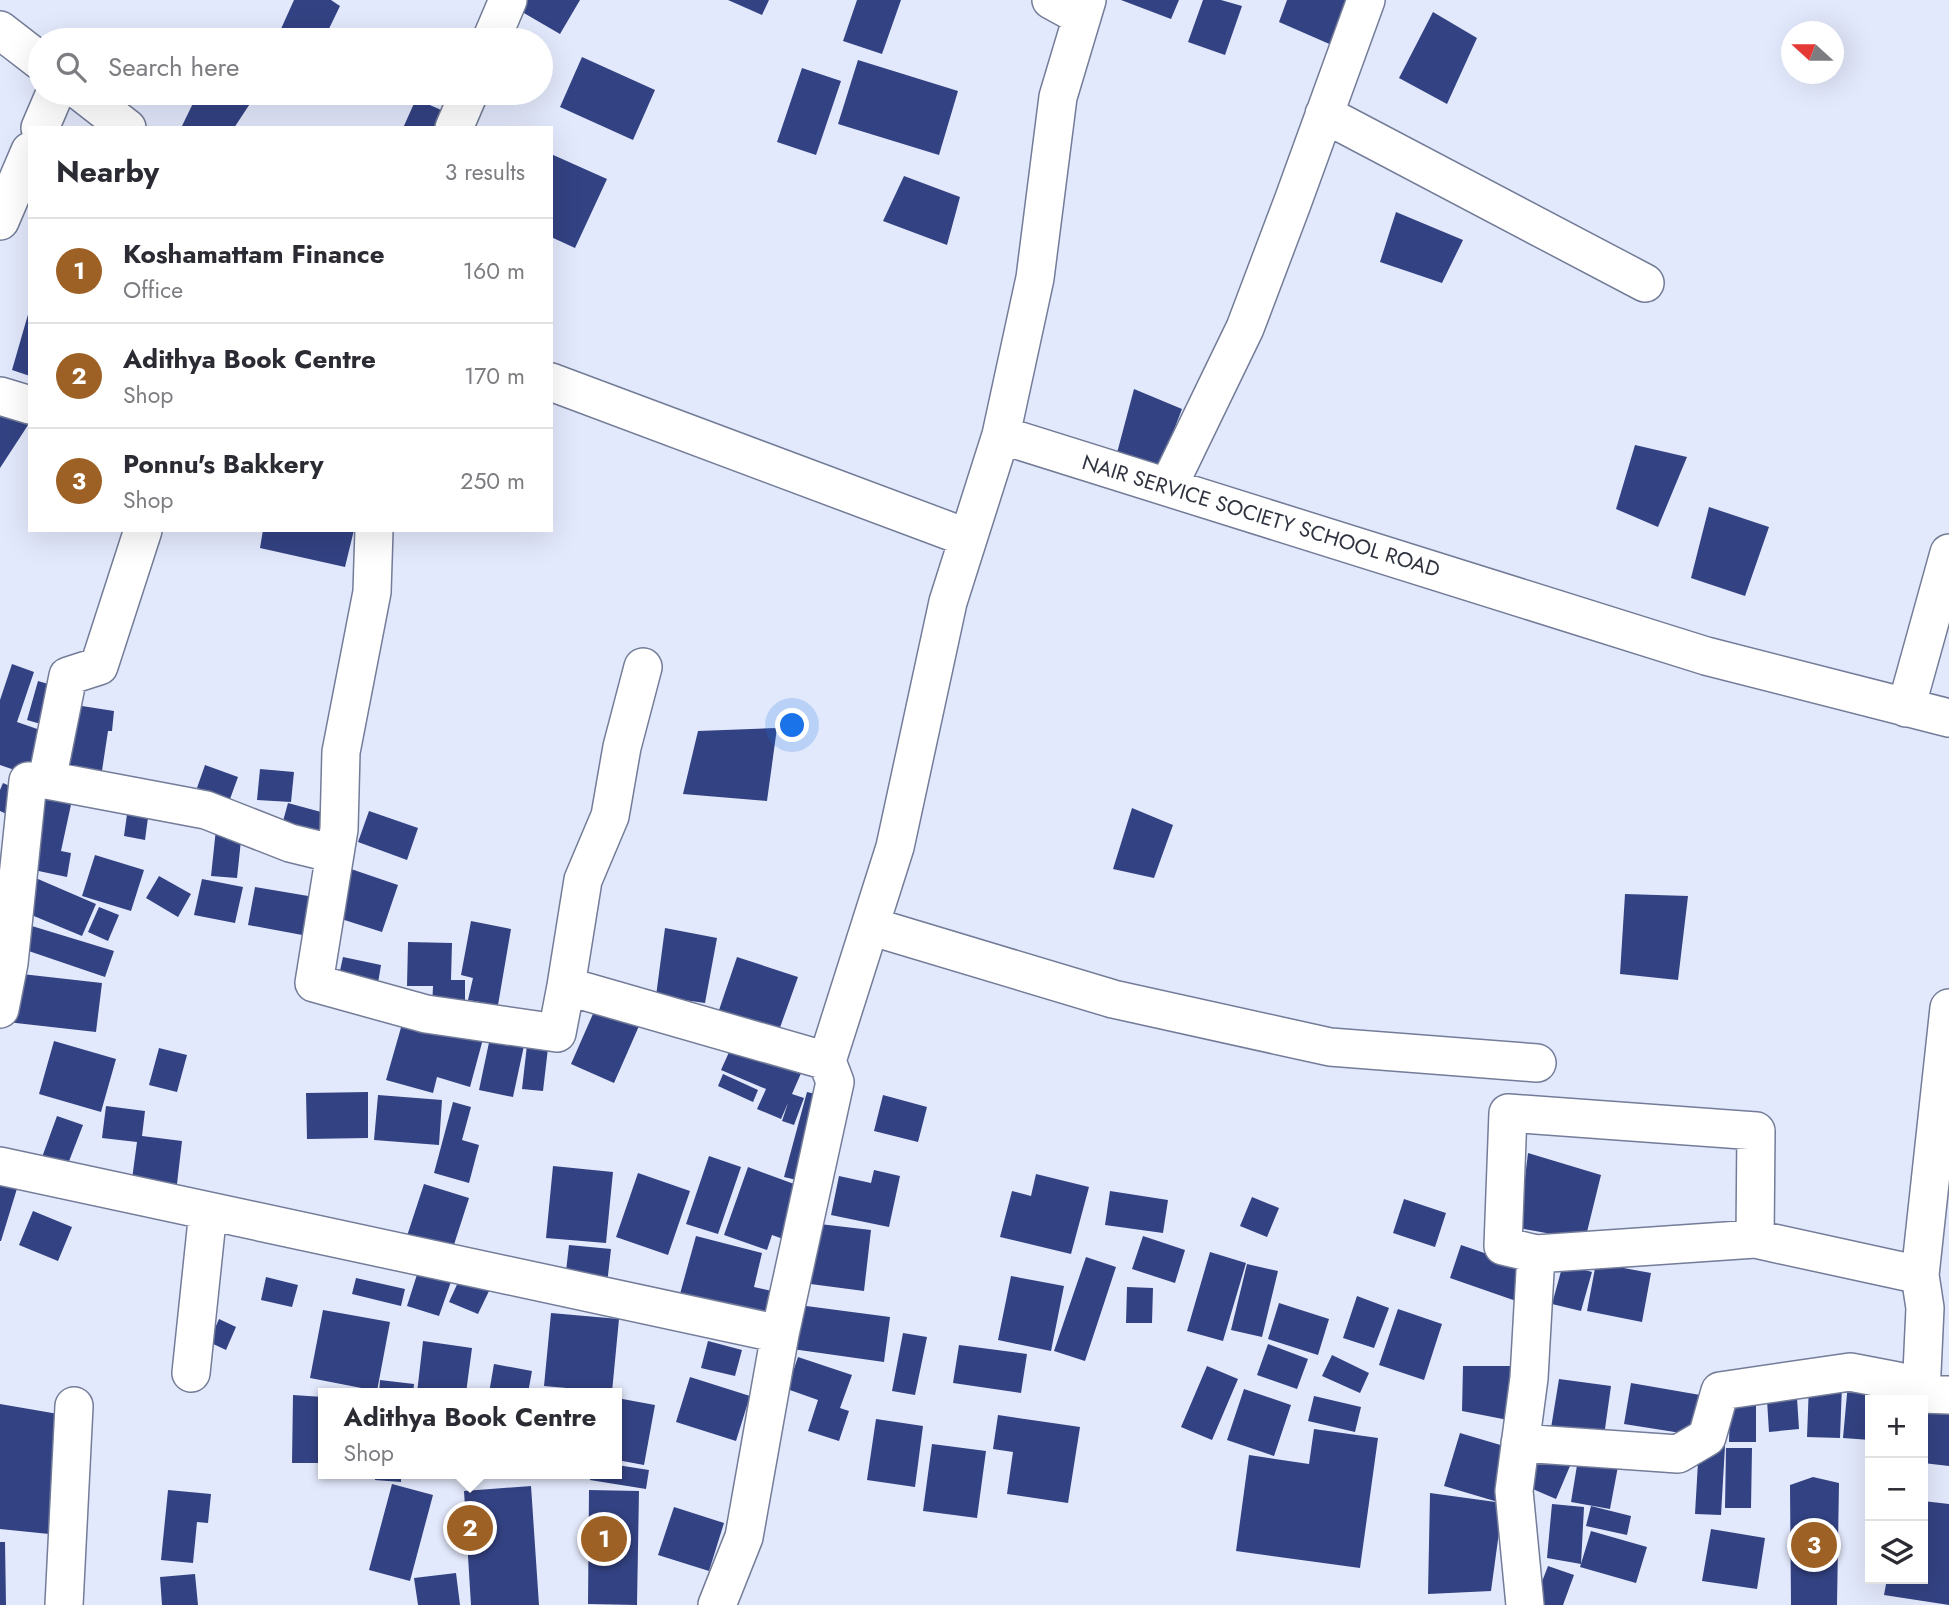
<!DOCTYPE html>
<meta charset="utf-8">
<style>
:root{--surface:#fff;--page:#f7f7f7;--text:#2b2b33;--muted:#7c7c81;--line:#e1e1e2;--accent:#9d6025}
body{margin:0;font-family:Jost,sans-serif;background:var(--page);color:var(--text)}
.controls{position:absolute;right:21px;bottom:21px;display:grid;overflow:hidden;border-radius:0px;box-shadow:0 7px 28px #0002}
.controls button{width:63px;height:63px;display:grid;place-items:center;padding:0;border:0;border-bottom:2px solid var(--line);background:var(--surface);color:var(--text);font:35px sans-serif}
.compass{position:absolute;left:1781px;top:21px;width:63px;height:63px;border-radius:50%;background:var(--surface);box-shadow:0 7px 28px #0002;rotate:291deg}
.you{position:absolute;left:793px;top:726px;width:24px;height:24px;margin:-18px;border:5px solid #fff;border-radius:50%;background:#1a73e8;box-shadow:0 0 0 10px #1a73e833}
.badge{display:grid;place-items:center;width:46px;height:46px;border-radius:50%;background:var(--accent);color:#fff;font-size:23px;font-weight:700}
.pin{position:absolute;translate:-50% -50%;border:4px solid #fff;box-shadow:0 2px 7px #0006}
.popup{position:absolute;left:318px;top:1388px;width:304px;height:91px;box-sizing:border-box;display:grid;place-content:center;border-radius:0px;background:var(--surface);filter:drop-shadow(0 2px 5px #0005);font-size:23px;white-space:nowrap;color:var(--muted)}
.popup b{font-size:26px;color:var(--text)}
.popup::after{content:'';position:absolute;left:50%;top:100%;margin-left:-14px;border:14px solid transparent;border-top-color:var(--surface)}
.list{margin:0;padding:0;list-style:none}
h2{display:flex;justify-content:space-between;align-items:center;height:91px;margin:0;padding:0 28px;font-size:30px}
h2 small{font-size:23px;font-weight:400;color:var(--muted)}
.list li{display:grid;grid-template-columns:46px 1fr auto;gap:21px;align-items:center;box-sizing:border-box;height:105px;padding:0 28px;border-top:2px solid var(--line)}
.list b{display:block;font-size:26px;white-space:nowrap}
.list p{margin:0;font-size:23px;white-space:nowrap;color:var(--muted)}
.list em{font-size:23px;font-style:normal;color:var(--muted)}
.icon{flex:none;width:38px;height:38px;fill:none;stroke:currentColor;stroke-width:2;stroke-linecap:round;stroke-linejoin:round}
.map{position:relative;flex:none;width:1949px;height:1605px;overflow:hidden}
.search{position:absolute;background:var(--surface);box-shadow:0 7px 28px #0002;left:28px;top:28px;width:525px;height:77px;display:flex;align-items:center;gap:18px;box-sizing:border-box;padding:0 24px;border-radius:38px;color:var(--muted);font-size:26px}
.panel{position:absolute;background:var(--surface);box-shadow:0 7px 28px #0002;left:28px;top:126px;width:525px;height:406px;border-radius:0px}
.map>svg:first-child{display:block}
</style>
<div class="map">
<svg width="1949" height="1605" viewBox="0 0 1949 1605">
<rect width="100%" height="100%" fill="#e3e9fc"/>
<path fill="#334283" d="M294,0H331L340,6L324,39L304,34L301,40H276Z
M522,0H580L560,34L517,9Z
M728,0H769L762,15Z
M857,0H901L882,54L843,41Z
M1121,0H1179L1171,19Z
M1203,0H1221L1242,6L1225,55L1188,42Z
M1287,0H1349L1334,46L1279,22Z
M1433,12L1477,38L1447,104L1399,78Z
M582,57L655,90L633,140L560,107Z
M858,60L958,91L939,155L838,124Z
M802,68L841,81L816,155L777,142Z
M198,93H257L234,128H181Z
M416,99L455,116L449,128H403Z
M551,154L607,179L575,248L551,237Z
M904,176L960,197L947,245L883,221Z
M1396,212L1463,240L1442,283L1380,262Z
M29,311H30V376L12,370Z
M1134,389L1182,409L1160,466L1117,453Z
M0,400L30,422L0,468Z
M1635,445L1687,457L1658,527L1616,509Z
M1709,507L1769,527L1745,596L1691,578Z
M263,530H354L345,567L260,548Z
M12,664L34,672L17,722L46,732L32,776L0,765V700Z
M38,681L62,688L51,727L27,720Z
M69,704L114,711L112,731H108L100,784L58,778Z
M777,728L767,801L683,794L698,731Z
M205,765L238,777L230,799L197,788Z
M260,769L294,772L291,802L257,800Z
M3,783L21,791L11,816L0,811V790Z
M44,794L72,800L61,851L71,853L67,877L29,869Z
M288,803L332,815L324,845L280,832Z
M128,807L149,810L145,840L124,836Z
M1132,808L1173,825L1154,878L1113,869Z
M369,811L418,828L407,860L358,842Z
M216,829L242,831L237,878L211,876Z
M95,855L144,870L131,911L82,896Z
M351,869L398,885L382,932L335,917Z
M31,876L96,904L82,936L17,909Z
M159,876L191,894L178,917L146,898Z
M202,879L243,887L235,923L194,915Z
M255,887L320,898L313,937L248,925Z
M1625,894L1688,896L1678,980L1620,974Z
M99,907L119,915L108,941L88,932Z
M471,921L511,929L498,1005L468,1000L473,978L461,975Z
M22,923L114,951L105,977L14,946Z
M665,928L717,938L705,1003L656,996Z
M408,942L452,943L451,980H465V1010L432,1009L433,986H407Z
M343,957L381,965L378,983L339,975Z
M737,957L798,977L777,1036L717,1016Z
M13,973L102,983L96,1032L7,1022Z
M596,1007L639,1026L614,1083L571,1064Z
M404,1017L483,1039L470,1087L437,1077L433,1093L386,1080Z
M491,1033L525,1041L513,1097L479,1090Z
M54,1041L116,1059L101,1112L39,1094Z
M734,1041L802,1071L792,1094L804,1098L794,1125L782,1121L788,1103L781,1119L757,1109L766,1089L721,1070Z
M527,1045L548,1048L543,1091L522,1089Z
M159,1048L187,1055L177,1092L149,1085Z
M723,1074L758,1090L753,1102L718,1086Z
M368,1092V1138L307,1139L306,1093Z
M807,1092L828,1097L805,1182L784,1177Z
M378,1095L442,1100L439,1145L374,1140Z
M883,1095L927,1107L918,1142L874,1131Z
M453,1102L471,1107L462,1140L479,1145L469,1183L434,1173Z
M106,1106L145,1111L142,1136L182,1141L177,1184L132,1179L137,1142L102,1138Z
M57,1116L83,1125L66,1169L41,1160Z
M1528,1153L1601,1175L1585,1240L1519,1228Z
M709,1156L741,1167L718,1234L686,1224Z
M553,1166L613,1172L606,1243L546,1238Z
M748,1167L805,1188L786,1240L772,1235L767,1250L724,1235Z
M874,1170L900,1176L889,1227L831,1215L839,1176L871,1183Z
M638,1173L690,1191L668,1255L616,1237Z
M1036,1174L1089,1187L1071,1254L1000,1237L1012,1191L1031,1196Z
M0,1176L19,1182L1,1241H0Z
M424,1184L469,1198L451,1254L406,1239Z
M1110,1191L1168,1200L1163,1233L1105,1225Z
M1252,1197L1279,1208L1267,1237L1240,1226Z
M1404,1199L1446,1213L1435,1247L1393,1233Z
M33,1211L72,1227L58,1261L19,1245Z
M811,1223L871,1230L864,1291L803,1283Z
M696,1236L762,1253L754,1287L776,1292L769,1317L680,1294Z
M1143,1236L1185,1250L1175,1283L1132,1269Z
M569,1245L611,1249L607,1284L565,1280Z
M1461,1245L1531,1269L1519,1302L1450,1278Z
M1210,1252L1246,1263L1223,1341L1187,1331Z
M1086,1257L1116,1267L1085,1361L1054,1351Z
M1596,1263L1651,1273L1642,1322L1587,1311Z
M1247,1264L1278,1271L1262,1337L1231,1330Z
M1563,1264L1592,1272L1581,1311L1552,1304Z
M420,1265L453,1276L439,1316L407,1306Z
M1011,1276L1064,1286L1051,1351L998,1340Z
M266,1277L298,1285L292,1307L261,1300Z
M356,1278L405,1289L401,1306L352,1294Z
M460,1278L489,1291L478,1314L449,1302Z
M1127,1287L1153,1288L1152,1323H1126Z
M1357,1296L1389,1308L1374,1348L1343,1338Z
M1279,1303L1329,1319L1318,1355L1268,1339Z
M791,1304L890,1317L884,1362L785,1348Z
M1398,1309L1442,1324L1424,1380L1379,1365Z
M323,1310L390,1322L377,1391L310,1378Z
M551,1313L619,1319L612,1392L544,1386Z
M219,1319L236,1327L226,1350L209,1342Z
M903,1333L927,1337L915,1395L892,1391Z
M423,1341L472,1348L466,1393H417Z
M708,1341L742,1350L735,1376L701,1368Z
M1268,1344L1308,1359L1297,1389L1257,1375Z
M959,1345L1027,1354L1021,1393L953,1383Z
M1332,1355L1369,1373L1360,1393L1322,1376Z
M798,1357L852,1375L840,1408L849,1411L839,1441L808,1431L818,1400L787,1389Z
M494,1364L532,1371L528,1393H489Z
M1207,1366L1238,1379L1212,1440L1181,1427Z
M1463,1366H1524L1513,1421L1462,1411Z
M690,1377L750,1396L736,1441L676,1422Z
M1559,1379L1611,1386L1604,1436L1551,1428Z
M380,1380L414,1384L413,1393H379Z
M1631,1383L1706,1396L1700,1436L1624,1424Z
M1848,1383L1883,1385L1881,1400H1870V1440L1843,1438Z
M1809,1384L1842,1385L1840,1438L1807,1437Z
M1244,1389L1291,1405L1274,1456L1227,1440Z
M293,1395L323,1397V1463H292Z
M1314,1396L1361,1407L1355,1432L1308,1421Z
M617,1398L655,1405L644,1465L617,1460Z
M1797,1398L1799,1429L1769,1432L1767,1400Z
M1927,1399L1949,1402V1466L1923,1463V1432Z
M0,1404L64,1415L59,1535L0,1529Z
M1730,1405H1756V1442H1729Z
M998,1415L1080,1427L1068,1503L1007,1494L1013,1452L993,1449Z
M876,1419L923,1426L915,1487L867,1480Z
M1314,1429L1378,1438L1360,1568L1236,1551L1249,1455L1309,1464Z
M1460,1433L1514,1449L1498,1502L1444,1486Z
M932,1444L986,1451L977,1518L923,1511Z
M1699,1445L1725,1446L1721,1515L1695,1514Z
M1726,1448H1752L1751,1508H1725Z
M1537,1450L1570,1466L1556,1499L1521,1484Z
M1579,1453L1619,1461L1610,1509L1571,1502Z
M617,1465L649,1470L646,1489L590,1480L591,1474H617Z
M375,1474H401V1482L375,1480Z
M1813,1477L1839,1483L1837,1605H1791L1790,1485Z
M392,1484L433,1495L410,1581L369,1570Z
M531,1486L539,1605H471L464,1491Z
M168,1490L211,1494L208,1523L197,1522L193,1563L161,1560Z
M589,1490L639,1491L637,1605L588,1604Z
M1430,1493L1503,1503L1491,1591L1428,1594Z
M1923,1501L1949,1504V1605L1884,1595L1887,1579H1923Z
M1552,1504L1584,1507L1581,1564L1547,1558Z
M1591,1506L1631,1516L1627,1535L1586,1526Z
M674,1507L724,1523L709,1571L658,1555Z
M1711,1529L1765,1538L1757,1589L1702,1581Z
M1591,1531L1647,1547L1636,1583L1580,1567Z
M0,1542H5L6,1605H0Z
M1548,1566L1574,1575L1563,1605H1533Z
M456,1573L460,1605H418L414,1578Z
M195,1574L198,1605H162L160,1577Z"/>
<g fill="none" stroke-linecap="round" stroke-linejoin="round">
<defs>
<path id="street" d="M1051,0L1082,17
M1087,0L1058,97L1035,278L1001,435L1706,656L1949,718
M0,30L40,61
M491,40L508,0
M82,93L127,128
M1324,114L1645,283
M40,128L55,93
M454,128L469,93
M0,221L30,151
M551,382L968,538
M0,396L30,405
M1168,487L1245,328L1293,201L1366,0
M374,530L372,592L341,752L339,829L314,983L426,1014L557,1033L566,986L827,1061
M1906,708L1949,553
M47,780L206,810L290,843L335,854
M870,926L1113,999L1330,1047L1537,1063
M566,986L583,880L610,816L622,747L643,667
M0,1009L9,963L28,781L47,780L68,676L99,666L143,530
M0,1166L780,1334
M1536,1254L1503,1246L1508,1113L1756,1131L1755,1239
M1920,1275L1925,1308L1921,1394
M191,1373L208,1211
M1520,1443L1678,1454L1707,1437L1720,1391L1850,1372L1897,1381L1921,1394L1949,1395
M64,1605L74,1406
M717,1605L744,1537L780,1334L835,1082L827,1061L895,847L948,602L1001,435
M1525,1605L1514,1491L1529,1378L1536,1254L1755,1239L1920,1275L1949,1008"/>
</defs>
<use href="#street" stroke="#737c98" stroke-width="40"/>
<use href="#street" stroke="#fff" stroke-width="37"/>
</g>
<g text-anchor="middle" dominant-baseline="central" stroke-width="7" stroke-linejoin="round" paint-order="stroke">
<g font-size="21" fill="#2f333f" stroke="#fff">
<text transform="translate(1261 516) rotate(17)">NAIR SERVICE SOCIETY SCHOOL ROAD</text>
</g>
</g>
</svg>
<div class="controls">
<button>+</button>
<button>−</button>
<button><svg class="icon" aria-label="layers" viewBox="0 0 24 24"><path d="M12 4l9 5-9 5-9-5zM3 14l9 5 9-5"/></svg></button>
</div>
<svg class="compass" viewBox="-18 -18 36 36"><path d="M0-13l5 13h-10z" fill="#e53935"/><path d="M0 13l5-13h-10z" fill="#7c7c81"/></svg>
<div class="you"></div>
<div class="pin badge" style="left:604px;top:1539px">1</div>
<div class="pin badge" style="left:470px;top:1528px">2</div>
<div class="popup"><b>Adithya Book Centre</b>Shop</div>
<div class="pin badge" style="left:1814px;top:1545px">3</div>
<div class="search"><svg class="icon" aria-label="search" viewBox="0 0 24 24"><circle cx="10" cy="10" r="6"/><path d="M15 15l6 6"/></svg>Search here</div>
<section class="panel">
<h2>Nearby<small>3 results</small></h2>
<ul class="list">
<li><span class="badge">1</span><div><b>Koshamattam Finance</b><p>Office</p></div><em>160 m</em></li>
<li><span class="badge">2</span><div><b>Adithya Book Centre</b><p>Shop</p></div><em>170 m</em></li>
<li><span class="badge">3</span><div><b>Ponnu's Bakkery</b><p>Shop</p></div><em>250 m</em></li>
</ul>
</section>
</div>
